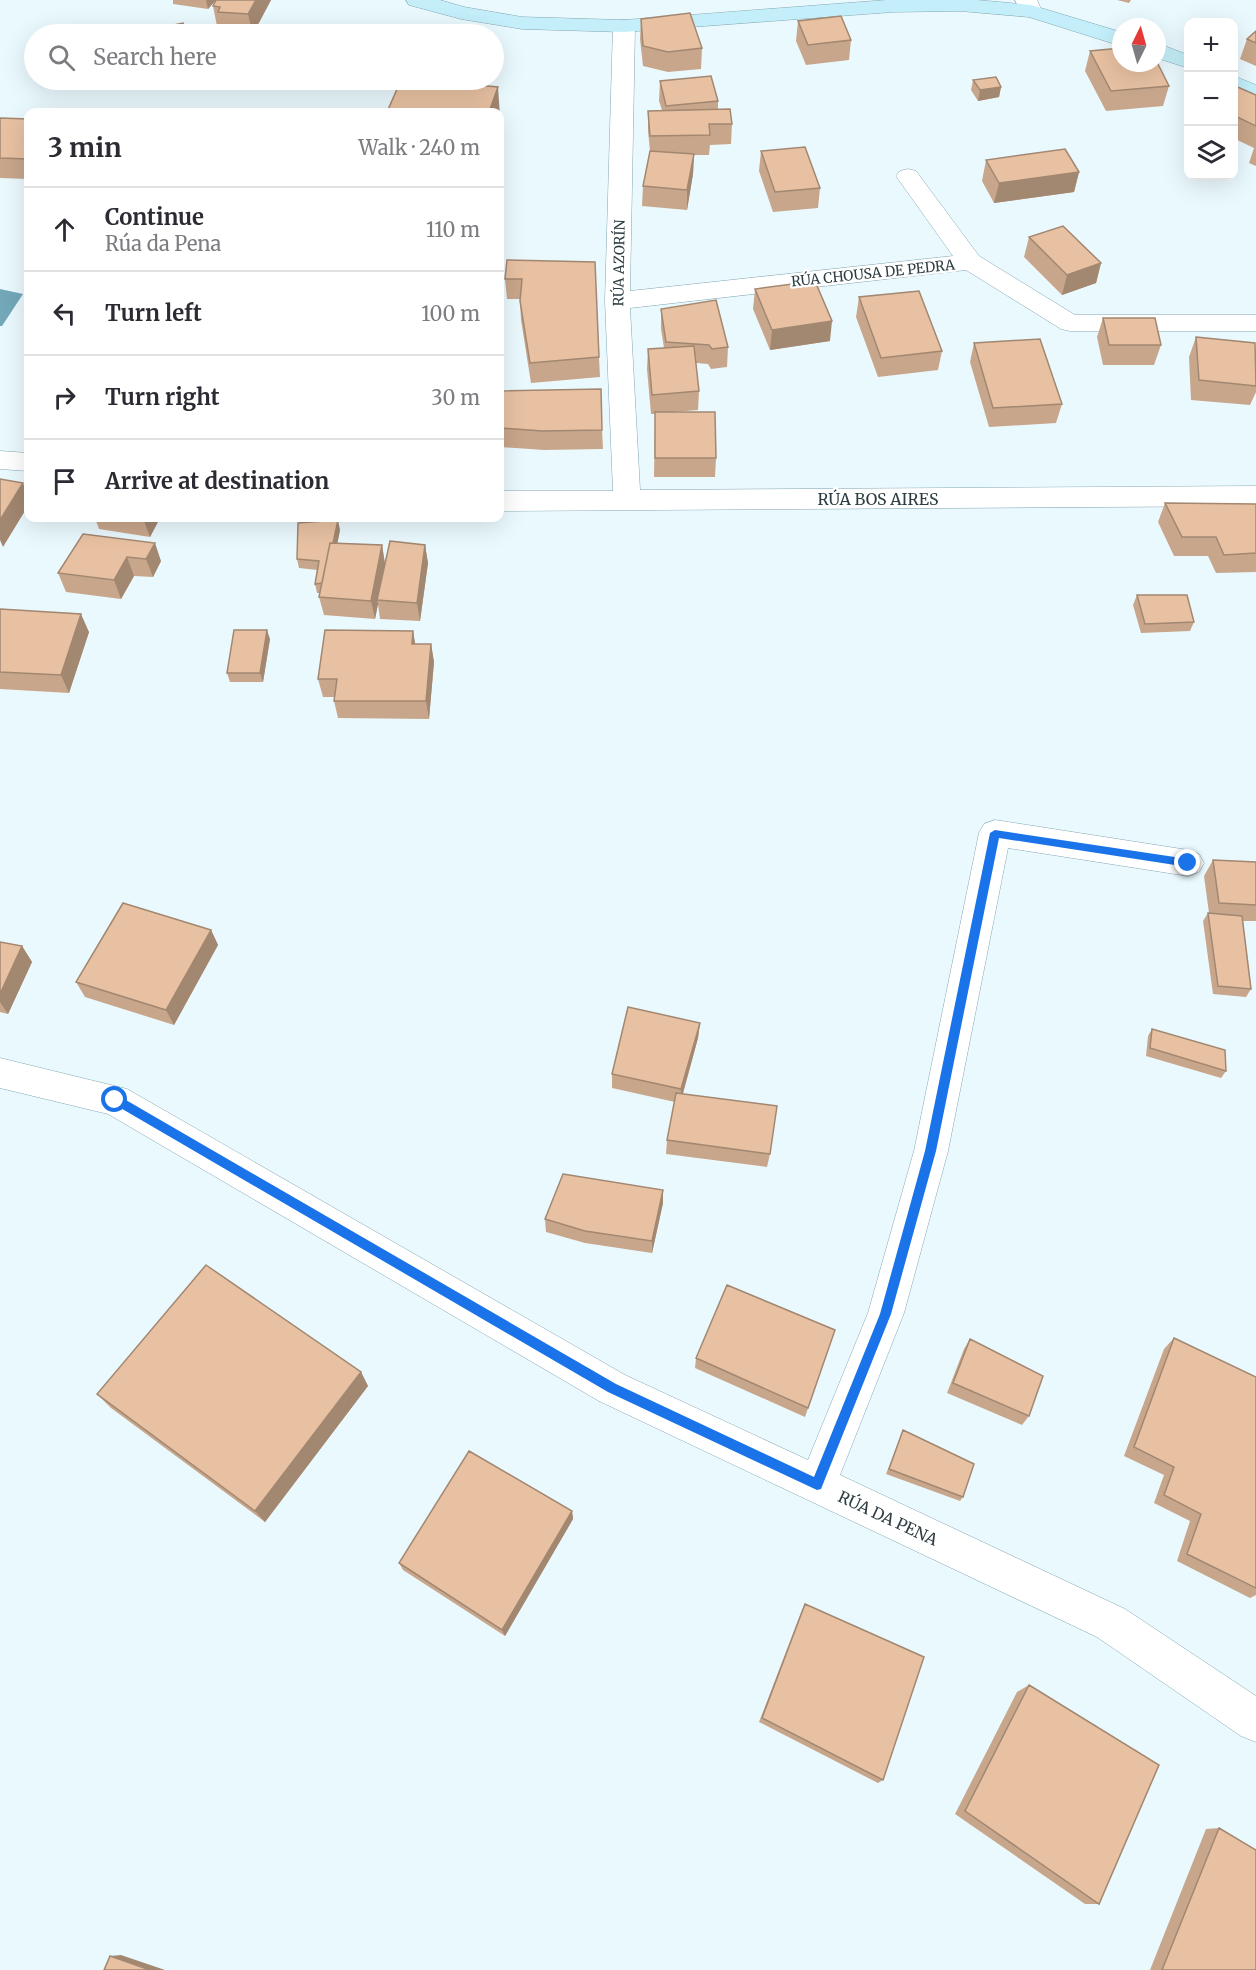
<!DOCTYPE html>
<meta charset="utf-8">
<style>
:root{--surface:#fff;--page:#f7f7f7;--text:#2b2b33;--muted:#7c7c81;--line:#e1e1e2}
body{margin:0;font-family:Merriweather,serif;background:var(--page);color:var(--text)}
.controls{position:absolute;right:18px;top:18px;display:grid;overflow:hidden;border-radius:12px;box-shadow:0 6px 24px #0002}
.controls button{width:54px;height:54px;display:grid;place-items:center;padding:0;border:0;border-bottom:2px solid var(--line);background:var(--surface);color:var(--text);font:30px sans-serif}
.compass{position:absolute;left:1112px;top:18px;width:54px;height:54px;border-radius:50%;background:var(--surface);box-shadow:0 6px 24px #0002;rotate:5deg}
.stop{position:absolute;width:18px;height:18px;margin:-14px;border:4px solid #1a73e8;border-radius:50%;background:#fff}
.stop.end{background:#1a73e8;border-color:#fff;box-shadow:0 2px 6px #0008}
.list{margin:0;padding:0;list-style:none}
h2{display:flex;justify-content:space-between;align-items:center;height:78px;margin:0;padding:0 24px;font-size:26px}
h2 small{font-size:20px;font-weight:400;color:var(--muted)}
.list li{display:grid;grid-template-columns:39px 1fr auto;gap:18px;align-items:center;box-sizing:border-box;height:84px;padding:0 24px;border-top:2px solid var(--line)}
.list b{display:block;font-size:22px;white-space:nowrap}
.list p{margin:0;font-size:20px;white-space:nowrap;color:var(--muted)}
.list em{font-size:20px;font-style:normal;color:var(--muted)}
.icon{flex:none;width:33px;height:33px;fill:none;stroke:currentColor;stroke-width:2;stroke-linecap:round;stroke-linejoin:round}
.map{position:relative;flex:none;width:1256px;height:1970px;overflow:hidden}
.search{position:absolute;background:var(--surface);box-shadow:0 6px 24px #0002;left:24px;top:24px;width:480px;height:66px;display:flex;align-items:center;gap:15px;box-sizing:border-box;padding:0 21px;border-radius:33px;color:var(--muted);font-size:22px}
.panel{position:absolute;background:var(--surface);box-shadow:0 6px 24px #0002;left:24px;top:108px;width:480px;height:414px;border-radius:12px}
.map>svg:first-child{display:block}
</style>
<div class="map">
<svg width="1256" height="1970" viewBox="0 0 1256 1970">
<rect width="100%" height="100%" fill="#eaf9fe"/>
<path fill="#73a8b9" d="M0,289L23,294L2,326H0Z"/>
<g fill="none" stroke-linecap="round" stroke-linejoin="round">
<defs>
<path id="street" d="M1015,0H1037L1042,11L1039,16L1031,17L1023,16Z
M624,20L632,21L635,26L630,291L953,256L896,176L900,171L908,169L916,171L979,256L1075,315H1256V331H1070L1061,329L966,270L630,308L640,490L1256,486V506L500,511V491H613L605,301L613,26L616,21Z
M0,451L28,453V471L0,469Z
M995,820L1188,850L1199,854L1204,863L1199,872L1188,876L1008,848L948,1151L904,1313L840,1475L1125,1609L1256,1696V1742L1241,1736L1097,1637L599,1401L108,1114L0,1088V1058L127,1089L625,1375L808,1460L868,1313L914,1151L979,833L984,824Z"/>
<path id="secondary" d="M406,0H440L464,7L522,17L624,20L887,0H977L1031,5L1121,32V46L1029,17L960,11L893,12L624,32L522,29L461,19L409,5Z
M1157,43L1188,55V68L1157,58Z
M1234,76L1256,85V101L1234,91Z"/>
</defs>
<use href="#street" stroke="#84a7b3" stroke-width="1"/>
<use href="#secondary" stroke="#84a7b3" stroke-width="1"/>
<use href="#street" fill="#fff" fill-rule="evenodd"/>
<use href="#secondary" fill="#c4effa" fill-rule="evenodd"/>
</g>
<path fill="#c8a68b" d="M173,0H216L208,9L173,4Z
M271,0L253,34L222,32L221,27L217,26L213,6Z
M1117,0H1131L1129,3Z
M641,19L702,48L701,69L668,72L643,66L640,39Z
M798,21L851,40L849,60L806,65L796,41Z
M1256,31V66L1240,59L1247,39Z
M1090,51L1169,86L1163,106L1106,111L1085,71Z
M973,80L1001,87L999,97L978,101L971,90Z
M660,81L718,101V109L732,124L731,144L710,145L709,155H694L693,174L687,210L642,206L643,186L650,151L648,131V111L662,110L659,101Z
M1233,85L1256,95V166L1249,163L1254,148L1233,138Z
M0,118L28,119V179L0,178Z
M761,151L820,188L818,208L773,212L759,171Z
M986,160L1079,172L1074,192L994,203L982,181Z
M1029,237L1101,263L1096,283L1062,295L1024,257Z
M507,260L599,357L600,377L531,383L521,320L520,299H507L505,279Z
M755,289L830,341L770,350L753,309Z
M859,297L942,351L938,370L878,377L856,317Z
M661,309L728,347L727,367L711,369L708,364L696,363L699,391L698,410L673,412L716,458L715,477H654L655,414H651L647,369L648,349L664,348L661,329Z
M1103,318L1161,345L1154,365H1103L1097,337Z
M1196,337L1256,355V392L1250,405L1191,400L1189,357Z
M974,343L1062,404L1056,423L989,427L970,362Z
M500,391L602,430L603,449L544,450L500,447Z
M1165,503L1256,504V572L1216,573L1208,556H1174L1158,522Z
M95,518H160L150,537L99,529Z
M340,530L337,543L382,545L385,564L425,545L428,563L420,621L380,619L378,604L375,619L324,615L319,597L320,593H317L315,584L317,570L299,568L297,559Z
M83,534L161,561L153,577L134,576L121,599L66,592L58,573Z
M1137,595L1194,622L1190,631L1141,633L1133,605Z
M0,609L89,632L69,693L0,689Z
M413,631L415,644H431L434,662L429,719L338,718L334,701L335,697H323L318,679Z
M270,639L263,682H230L227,673Z
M1213,860L1256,862V921H1243L1251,989L1246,997L1213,994L1203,921L1208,913H1209L1204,876Z
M211,930L218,945L174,1025L85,997L76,982Z
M0,942L22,946L32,962L8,1014L0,1012Z
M700,1023L698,1038L683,1094L770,1154L767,1167L666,1154L667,1140L675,1102L612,1088V1074Z
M1152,1029L1226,1071L1221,1078L1146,1056L1148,1036Z
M663,1190V1203L652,1253L585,1243L546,1232L545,1219Z
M835,1330L805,1417L695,1368L696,1358Z
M1174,1338L1256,1377V1595L1250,1598L1177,1561L1190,1521L1154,1503L1164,1475L1124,1456L1164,1349Z
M970,1339L1029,1416L1022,1425L947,1393L964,1349Z
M361,1372L368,1386L265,1522L111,1408L97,1394Z
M903,1430L963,1497L960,1501L886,1474Z
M572,1511L573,1519L505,1636L403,1570L399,1563Z
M805,1604L883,1780L878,1783L759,1722L802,1610Z
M1029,1685L1099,1904H1085L955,1814L1017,1692Z
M1219,1828L1256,1970H1150L1206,1829Z"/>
<path fill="#a28771" d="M206,0H216L208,9Z
M256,0H271L253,34L248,14Z
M498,87L500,116V118V112H489Z
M1001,87L999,97L978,101L980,90Z
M694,154L693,174L687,210V190Z
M1079,172L1074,192L994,203L999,183Z
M1101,263L1096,283L1062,295L1067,275Z
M832,321L830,341L770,350L772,330Z
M23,483L28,496V506L3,547L0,540V520Z
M143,518H160L150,537Z
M338,520L340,530L328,592L326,583Z
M155,543L161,561L153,577L146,559Z
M382,545L385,564L377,600L378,604L375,619L371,601Z
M425,545L428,563L420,621L417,603Z
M127,557L134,576L121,599L114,580Z
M81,614L89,632L69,693L61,675Z
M267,630L270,639L263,682L260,673Z
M413,631L416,649L412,644Z
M431,644L434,662L429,719L426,701Z
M211,930L218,945L174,1025L166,1010Z
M22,946L32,962L8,1014L0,1002V994Z
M700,1023L698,1038L680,1103L681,1089Z
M663,1190V1203L652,1253V1241Z
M361,1372L368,1386L265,1522L255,1511Z
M572,1511L573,1519L505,1636L502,1630Z
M121,1955L165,1970H150L110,1956Z"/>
<path fill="#e8c1a2" stroke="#a28771" stroke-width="1.5" d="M216,0H256L248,14L218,12L220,7L213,6Z
M690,13L702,48L668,52L643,46L641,19Z
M841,16L851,40L808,45L798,21Z
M183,23L188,34H157L154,29Z
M1256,31V43L1247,39Z
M1121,48V63H1157V62L1169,86L1111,91L1090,51Z
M711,76L718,101L666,106L660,81Z
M996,77L1001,87L980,90L973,80Z
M401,80H419L498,87L489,112H387Z
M1233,85L1256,95V126L1233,115Z
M730,109L732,124H709L710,135L650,136L648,111Z
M0,118L28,119V159L0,158Z
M805,147L820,188L775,192L761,151Z
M1065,149L1079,172L999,183L986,160Z
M650,151L694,154L687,190L643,186Z
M1063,226L1101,263L1067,275L1029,237Z
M507,260L595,262L599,357L530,363L520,301L522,279H505Z
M815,281L832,321L772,330L755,289Z
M919,291L942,351L881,358L859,297Z
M716,300L728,347L712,349L709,345L666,342L661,309Z
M1103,318H1155L1161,345H1109Z
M1196,337L1255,343L1256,386L1199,380Z
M1040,339L1062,404L993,408L974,343Z
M694,346L699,391L652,395L648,349Z
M601,389L602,430L543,431L500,428V391Z
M655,412H715L716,458H655Z
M0,479L23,483L0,520Z
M1165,503L1256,504V553L1224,555L1216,537H1182Z
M338,520L333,543H330L322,583L315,584L319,561L297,559L298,523Z
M83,534L155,543L146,559L127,557L114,580L58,573Z
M390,541L425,545L417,603L377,600Z
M330,543L382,545L371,601L319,597Z
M1137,595H1187L1194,622L1145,624Z
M0,609L81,614L61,675L0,672Z
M234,630H267L260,673H227Z
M325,630L413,631L412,644H431L426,701H334L337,679H318Z
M1213,860L1256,862V905L1219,903Z
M123,903L211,930L166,1010L76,982Z
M1208,913L1242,916L1251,989L1218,986Z
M0,942L22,946L0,994Z
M628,1007L700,1023L681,1089L612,1074Z
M1152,1029L1225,1050L1226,1071L1150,1048Z
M676,1093L777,1106L770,1154L667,1140Z
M563,1174L663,1190L652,1241L585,1231L545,1219Z
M206,1265L361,1372L255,1511L97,1394Z
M727,1285L835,1330L808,1408L696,1358Z
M1174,1338L1256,1377V1588L1187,1554L1201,1514L1164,1495L1174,1467L1134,1447Z
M970,1339L1043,1376L1029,1416L953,1383Z
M903,1430L974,1464L963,1497L889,1469Z
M469,1451L572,1511L502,1630L399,1563Z
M805,1604L924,1657L883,1780L762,1718Z
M1029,1685L1159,1765L1099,1904L965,1811Z
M1219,1828L1256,1850V1970H1162Z
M110,1956L150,1970H104Z"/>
<path fill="#1a73e8" d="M995,830L1188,859L1193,863L1188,867L999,838L936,1151L891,1314L821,1489L817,1490L608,1392L112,1103L110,1100L112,1096H119L616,1384L814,1477L880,1314L925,1151L990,833Z"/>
<g text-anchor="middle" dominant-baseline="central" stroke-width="4.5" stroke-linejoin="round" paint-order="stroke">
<g font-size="14" fill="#2e3d42" stroke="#fff">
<text transform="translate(619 263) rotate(-89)">RÚA AZORÍN</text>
<text transform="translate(873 273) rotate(-6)">RÚA CHOUSA DE PEDRA</text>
</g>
<g font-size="16" fill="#2e3d42" stroke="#fff">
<text x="878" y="499">RÚA BOS AIRES</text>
<text transform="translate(888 1518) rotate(25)">RÚA DA PENA</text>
</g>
</g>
</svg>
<div class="controls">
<button>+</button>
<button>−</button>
<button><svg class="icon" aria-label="layers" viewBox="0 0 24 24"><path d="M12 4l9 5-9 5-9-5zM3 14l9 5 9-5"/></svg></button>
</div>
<svg class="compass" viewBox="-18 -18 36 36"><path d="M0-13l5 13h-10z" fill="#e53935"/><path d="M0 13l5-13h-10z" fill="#7c7c81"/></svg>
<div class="stop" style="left:115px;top:1100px"></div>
<div class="stop end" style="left:1188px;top:863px"></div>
<div class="search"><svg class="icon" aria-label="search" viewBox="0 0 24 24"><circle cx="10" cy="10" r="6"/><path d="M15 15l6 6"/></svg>Search here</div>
<section class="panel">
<h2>3 min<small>Walk · 240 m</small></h2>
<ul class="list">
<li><svg class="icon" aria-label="ahead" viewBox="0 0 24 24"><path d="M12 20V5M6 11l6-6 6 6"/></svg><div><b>Continue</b><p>Rúa da Pena</p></div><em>110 m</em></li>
<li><svg class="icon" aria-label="left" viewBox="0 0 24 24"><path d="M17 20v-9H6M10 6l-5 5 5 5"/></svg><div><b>Turn left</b></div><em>100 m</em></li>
<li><svg class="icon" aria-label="right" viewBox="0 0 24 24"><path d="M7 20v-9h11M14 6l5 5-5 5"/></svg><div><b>Turn right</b></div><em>30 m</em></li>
<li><svg class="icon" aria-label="arrive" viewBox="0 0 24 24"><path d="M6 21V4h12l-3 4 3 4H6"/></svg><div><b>Arrive at destination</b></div></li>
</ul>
</section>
</div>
